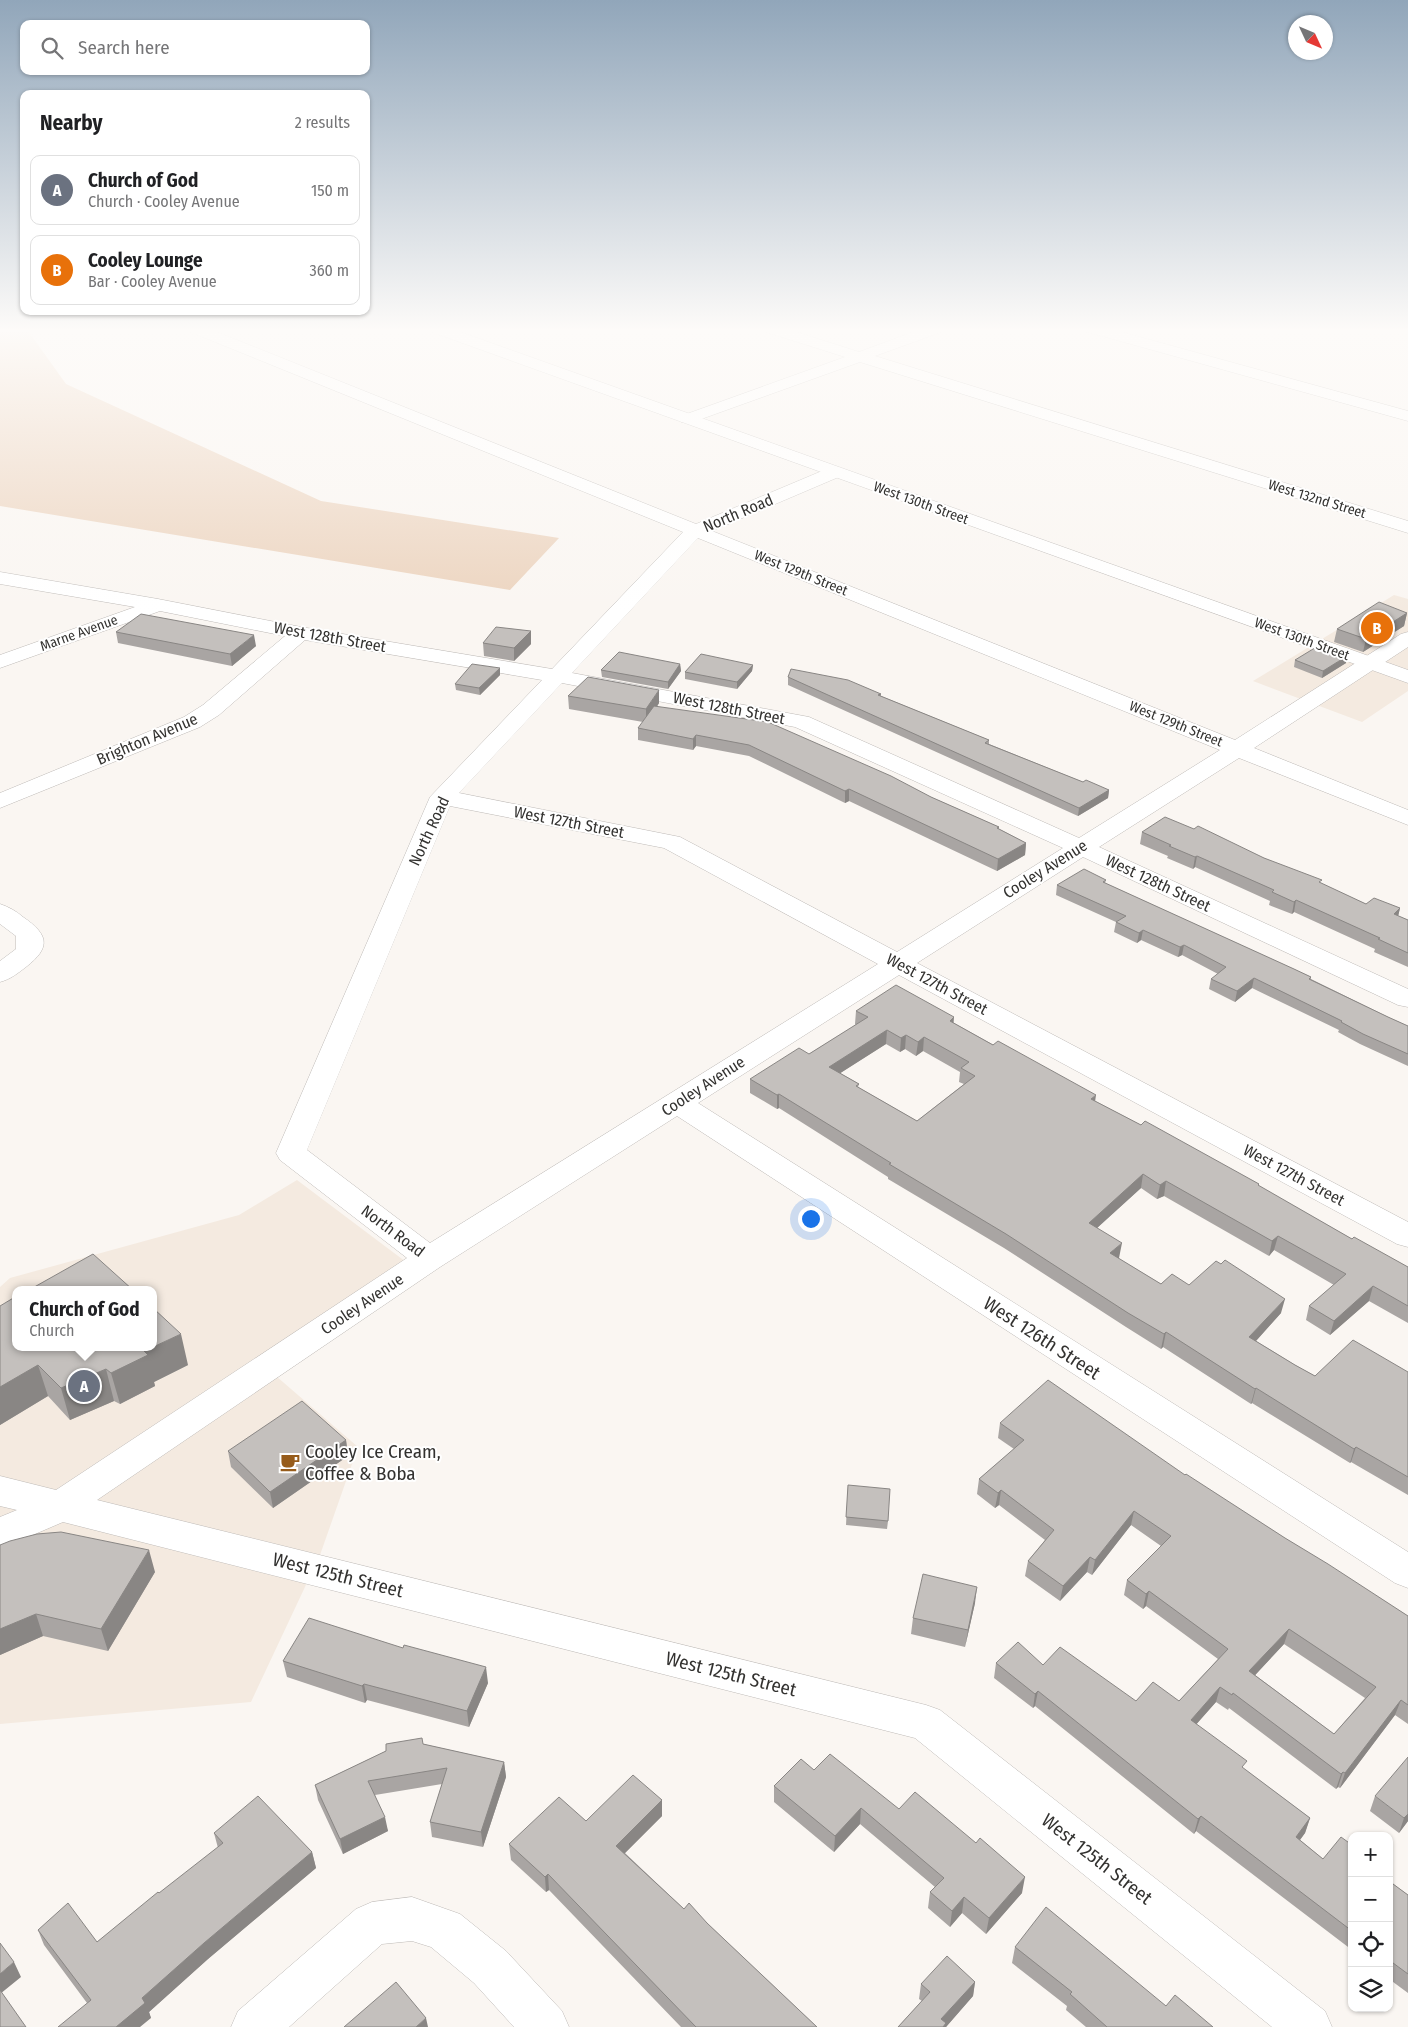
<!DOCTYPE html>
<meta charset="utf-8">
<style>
:root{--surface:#fff;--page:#f6f6f6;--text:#202124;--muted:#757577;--line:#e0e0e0;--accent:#2563eb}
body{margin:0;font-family:"Fira Sans Condensed",sans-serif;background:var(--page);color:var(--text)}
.controls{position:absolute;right:15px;bottom:15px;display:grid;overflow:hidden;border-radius:10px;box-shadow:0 1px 4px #0004}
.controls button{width:45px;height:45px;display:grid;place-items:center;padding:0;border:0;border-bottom:1px solid var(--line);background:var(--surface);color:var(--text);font:25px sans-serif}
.compass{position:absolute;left:1288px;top:15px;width:45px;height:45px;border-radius:50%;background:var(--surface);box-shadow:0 1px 4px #0004;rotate:134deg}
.you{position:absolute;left:810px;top:1218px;width:18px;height:18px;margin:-12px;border:4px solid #fff;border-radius:50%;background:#1a73e8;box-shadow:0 0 0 8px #1a73e833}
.badge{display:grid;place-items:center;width:32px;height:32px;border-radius:50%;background:var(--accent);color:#fff;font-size:16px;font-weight:700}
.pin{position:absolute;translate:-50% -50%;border:2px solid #fff;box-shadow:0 1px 5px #0006}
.popup{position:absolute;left:12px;top:1286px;width:145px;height:65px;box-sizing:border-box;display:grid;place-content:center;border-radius:10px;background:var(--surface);filter:drop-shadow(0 1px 4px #0005);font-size:16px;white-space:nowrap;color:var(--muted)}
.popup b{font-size:19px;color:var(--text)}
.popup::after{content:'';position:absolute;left:50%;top:100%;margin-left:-10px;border:10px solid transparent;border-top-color:var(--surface)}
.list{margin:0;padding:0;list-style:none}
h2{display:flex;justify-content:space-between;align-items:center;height:65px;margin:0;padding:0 20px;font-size:21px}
h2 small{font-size:16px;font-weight:400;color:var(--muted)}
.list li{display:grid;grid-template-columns:32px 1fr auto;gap:15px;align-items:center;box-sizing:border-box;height:70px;margin:0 10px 10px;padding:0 10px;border:1px solid var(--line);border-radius:10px}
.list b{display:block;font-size:19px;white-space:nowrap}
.list p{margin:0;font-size:16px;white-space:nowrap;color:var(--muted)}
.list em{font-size:16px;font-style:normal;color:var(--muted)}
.icon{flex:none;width:28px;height:28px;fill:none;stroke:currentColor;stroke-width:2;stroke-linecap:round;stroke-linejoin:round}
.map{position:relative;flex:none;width:1408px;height:2027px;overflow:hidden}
.search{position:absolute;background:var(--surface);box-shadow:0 1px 4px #0004;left:20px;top:20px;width:350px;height:55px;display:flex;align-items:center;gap:12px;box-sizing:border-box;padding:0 18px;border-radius:10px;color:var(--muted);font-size:19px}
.panel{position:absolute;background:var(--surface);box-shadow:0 1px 4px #0004;left:20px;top:90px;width:350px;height:225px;border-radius:10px}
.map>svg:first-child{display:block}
</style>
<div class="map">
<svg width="1408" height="2027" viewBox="0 0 1408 2027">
<rect width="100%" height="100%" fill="#faf6f2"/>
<path fill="#f4eae0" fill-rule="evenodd" d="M1394,595L1408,599V691L1362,722L1253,681Z
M297,1180L426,1277L276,1376L358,1447L320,1555L251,1702L0,1724V1287L10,1278L239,1215ZM15,1290H153V1347H15Z"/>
<path fill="#ecd4bf" d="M0,328H26L66,384L321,501L559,538L510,590L0,506Z"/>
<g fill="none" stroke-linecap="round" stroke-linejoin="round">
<defs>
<path id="minor" d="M186,328H207L696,524L829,468L835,467L841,468L844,472L841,476L712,531L1235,740L1401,634L1408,632V647L1254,748L1408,810V825L1239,758L1099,847L1408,989V1007L1398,1005L1083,857L917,963L1408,1222V1247L1397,1244L899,975L698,1103L1408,1552V1588L1395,1583L677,1116L440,1267L97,1500L926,1705L940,1710L1325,2011L1332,2027H1272L915,1738L63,1522L0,1549V1517L17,1510L0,1506V1476L56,1490L407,1258L280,1160L276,1153L430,797L542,680L305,640L219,715L200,727L0,808V793L184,717L203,705L285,636L160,611L0,668V655L135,607L0,584V572L158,599L301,627L552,669L683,532L188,331ZM698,538L1220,750L1079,838L809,717L572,673ZM562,683L795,727L1063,848L897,952L680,837L459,793ZM450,806L664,848L878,964L430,1243L307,1150Z
M761,328H784L859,352L924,328H946L944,331L875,356L1408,521V533L860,362L693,422H681L679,419L681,416L845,357L763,331Z
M1082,328H1107L1408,411V421L1084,331Z
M0,904C9,907 16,911 23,917C48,934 52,947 26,967C18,973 11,979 0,982V961L16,949V936L0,924Z
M412,1897L460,1914L506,1951L562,2011L569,2027H514L474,1983L431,1947L412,1941L382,1944L289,2027H231L238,2011L356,1909L372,1902Z"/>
<path id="secondary" d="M427,328H449L1408,670V683L429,331Z"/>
</defs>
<use href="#minor" stroke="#bebab7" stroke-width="1"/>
<use href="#secondary" stroke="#bebab7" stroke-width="1"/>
<use href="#minor" fill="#fff" fill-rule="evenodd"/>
<use href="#secondary" fill="#fff" fill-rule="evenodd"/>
</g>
<path fill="#a9a5a3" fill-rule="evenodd" d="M1407,613L1404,626L1363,652L1334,642L1337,629Z
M531,631V644L514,661L484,656L483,643Z
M116,632L256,646L232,666L118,643Z
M1295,660L1346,663L1322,678L1294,667Z
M680,664L681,671L668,689L602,677L601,670Z
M753,665L752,671L737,689L685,679V672Z
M500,668V675L480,695L456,690L455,684Z
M788,677L881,694V696L989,740V744L1083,782L1109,790L1108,798L1078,816L788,685Z
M568,696L659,703L657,707L931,797L999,827V829L1026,843L1025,855L997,871L849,801L845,803L749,756L696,746L693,750L638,740V728L643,722L569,709Z
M1142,832L1264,858L1366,904L1400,908L1398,916L1408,920V967L1374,952L1375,949L1294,912L1292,914L1269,905L1270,901L1195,867L1193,869L1167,858L1168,856L1140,844Z
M1106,880L1105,883L1311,977V979L1388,1017L1408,1026V1066L1360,1044L1338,1032L1339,1030L1252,988L1235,1002L1209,989L1211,979L1218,974L1182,955L1178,957L1141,940L1137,943L1114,932L1116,922L1056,895L1057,885Z
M856,1011L954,1023L1095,1101L1141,1125L1259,1184V1186L1352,1239L1408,1267V1323L1369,1301L1330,1335L1306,1320L1309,1306L1334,1285L1274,1250L1269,1256L1164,1196L1157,1199L1141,1188L1097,1228L1119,1258H1118L1161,1284L1189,1285L1281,1313L1256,1341L1295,1365L1315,1376L1408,1372V1495L1351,1462L1350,1463L1252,1403L1251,1404L1163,1347L1161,1349L1126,1327L1004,1248L888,1179V1177L779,1108L777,1109L750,1093V1079L809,1054L856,1025L855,1024ZM886,1044L900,1052L905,1049L916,1056L923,1051L960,1072L959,1082L964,1084L917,1121L858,1087L859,1084L840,1073Z
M0,1306L188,1365L154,1382L155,1386L120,1404L114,1401L70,1420L48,1396L0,1425Z
M1000,1423L1185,1475L1408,1616V1724L1395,1715L1340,1788L1338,1787L1336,1789L1229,1708L1228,1710L1216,1702L1196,1724L1244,1769L1310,1818L1305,1833L1300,1840L1323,1859L1352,1845V1950L1196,1831L1194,1834L1035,1706L1033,1708L994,1678L996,1663L1043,1665L1136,1701H1179L1218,1659L1146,1606L1143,1609L1124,1595L1127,1580L1161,1546L1131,1525L1092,1575L1087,1572L1060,1601L1025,1576L1028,1561L1045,1540L999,1505L995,1508L977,1494L979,1479L1014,1449L998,1438ZM1284,1644L1365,1698L1334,1734L1255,1675Z
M346,1440L348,1456L273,1508L231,1467L228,1451Z
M848,1485L888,1521L887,1529L846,1525Z
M0,1545L155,1572L108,1651L43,1636L0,1655Z
M975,1603L965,1647L911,1634L913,1618Z
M403,1648L488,1683L469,1727L367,1700L365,1703L287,1677L283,1661Z
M423,1744L504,1762L506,1777L483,1847L432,1837L430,1822L442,1784L375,1795L388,1831L343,1854L318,1800L315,1785L386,1751Z
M814,1770L899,1809L1022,1893L986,1934L962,1913L950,1927L928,1908L930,1892L935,1887L860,1824L834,1852L774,1802V1786Z
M1375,1796L1408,1821L1399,1833L1370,1811Z
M662,1816L625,1853L684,1909L707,1923L817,2027H681L549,1890L546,1892L511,1860L509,1844L586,1821Z
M214,1833L312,1852L316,1868L208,1959L149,2012L151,2018L87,2003L44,1945L38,1930L97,1942L218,1848Z
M1389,1881L1408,1895V1993L1389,1979Z
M1015,1947L1166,2006L1213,2027H1086L1066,2010L1067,2006L1012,1963Z
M975,1982L973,1996L946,2027H898L922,2001L919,1999L921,1984Z"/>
<path fill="#898684" d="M1407,613L1404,626L1363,652L1366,639Z
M531,631V644L514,661V648Z
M254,635L256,646L232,666L230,654Z
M1347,656L1346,663L1322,678L1323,671Z
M680,664L681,671L668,689V682Z
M753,665L752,671L737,689V682Z
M500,668V675L480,695L479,688Z
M659,690V703L646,722V709Z
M696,735V746L693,750V739Z
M849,789V801L845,803V791Z
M1109,790L1108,798L1078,816L1079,808Z
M1026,843L1025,855L997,871L998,859Z
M1197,856L1195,867L1193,869L1195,857Z
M1296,900L1294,912L1292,914L1294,902Z
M1400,908L1397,921L1394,914Z
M1143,930L1141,940L1137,943L1139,933Z
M1184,945L1182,955L1178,957L1180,947Z
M1254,978L1252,988L1235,1002L1237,991Z
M954,1017L953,1031L950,1021Z
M887,1030L886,1044L828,1081L829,1067Z
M906,1035L905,1049L900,1052L901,1038Z
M924,1037L923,1051L916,1056L918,1042Z
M779,1094V1108L777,1109V1095Z
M1096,1095L1094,1109L1091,1099Z
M1143,1174L1141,1188L1086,1238L1089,1223Z
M1166,1181L1164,1196L1157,1199L1160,1185Z
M1278,1236L1274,1250L1269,1256L1272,1241Z
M1122,1243L1119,1258L1107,1268L1110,1253Z
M1373,1286L1369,1301L1330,1335L1334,1321Z
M1285,1299L1281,1313L1246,1352L1249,1337Z
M1166,1332L1163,1347L1161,1349L1164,1334Z
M181,1334L188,1365L154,1382L155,1386L120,1404L111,1373L144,1351Z
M38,1365L48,1396L0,1425V1387Z
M106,1369L114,1401L70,1420L61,1388Z
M1256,1388L1252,1403L1251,1404L1255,1389Z
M346,1440L348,1456L273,1508L270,1492Z
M1356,1447L1351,1462L1350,1463L1354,1449Z
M1001,1490L999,1505L995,1508L998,1493Z
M1134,1511L1131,1525L1092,1575L1095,1560Z
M149,1550L155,1572L108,1651L101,1629Z
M1090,1557L1087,1572L1060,1601L1063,1586Z
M977,1587L975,1603L965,1647L968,1630Z
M1149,1591L1146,1606L1143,1609L1146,1594Z
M36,1614L43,1636L0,1655V1629Z
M1289,1629L1284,1644L1245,1686L1249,1671Z
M486,1667L488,1683L469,1727L467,1711Z
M364,1684L367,1700L365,1703L362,1686Z
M1220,1687L1216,1702L1187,1735L1191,1720Z
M1038,1691L1035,1706L1033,1708L1035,1694Z
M1401,1700L1395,1715L1340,1788L1345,1773Z
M504,1762L506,1777L483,1847L481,1832Z
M1343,1772L1338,1787L1336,1789L1341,1774Z
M662,1800V1816L617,1861L616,1846Z
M861,1808L860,1824L834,1852L835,1836Z
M1408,1814V1821L1399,1833L1404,1818Z
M1201,1816L1196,1831L1194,1834L1198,1819Z
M385,1817L388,1831L343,1854L340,1839Z
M1310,1818L1305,1833L1291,1852L1296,1837Z
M312,1852L316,1868L208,1959L149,2012L151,2018L140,2027H116L142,1998L204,1943Z
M548,1874L549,1890L546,1892L545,1877Z
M1025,1877L1022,1893L986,1934L989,1918Z
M964,1897L962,1913L950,1927L952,1911Z
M14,1962L21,1977L0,1994V1974Z
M975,1982L973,1996L946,2027H940L941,2019Z
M426,2018L428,2027H416Z"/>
<path fill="#c4c0bd" stroke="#898684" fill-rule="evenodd" d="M1379,602L1407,613L1366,639L1337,629Z
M141,614L254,635L230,654L116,632Z
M496,627L531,631L514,648L483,643Z
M1318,646L1347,656L1323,671L1295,660Z
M619,652L680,664L668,682L601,670Z
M701,654L753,665L737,682L685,672Z
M472,664L500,668L479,688L455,684Z
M791,669L848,680L881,694L878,695L989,740L985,743L1083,782L1086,780L1109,790L1079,808L788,677Z
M588,677L659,690L646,709L568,696Z
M654,706L768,722L891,776L931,797L999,827L997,828L1026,843L998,859L849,789L845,791L749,745L696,735L693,739L638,728Z
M1165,817L1194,829L1198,826L1264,858L1322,880L1319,882L1366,904L1374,898L1400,908L1394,914L1408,920V953L1378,939L1380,938L1296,900L1294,902L1272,892L1274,890L1197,856L1195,857L1169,846L1171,845L1142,832Z
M1084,869L1106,880L1103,882L1294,969L1311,977L1309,979L1388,1017L1408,1026V1054L1363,1034L1341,1022L1342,1021L1254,978L1237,991L1211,979L1226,967L1184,945L1180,947L1143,930L1139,933L1116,922L1126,916L1057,885Z
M896,985L954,1017L950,1021L993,1045L998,1041L1096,1095L1091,1099L1141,1125L1145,1121L1259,1184L1258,1185L1352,1239L1354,1237L1408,1267V1306L1373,1286L1334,1321L1309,1306L1346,1274L1278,1236L1272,1241L1166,1181L1160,1185L1143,1174L1089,1223L1122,1243L1110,1253L1161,1284L1172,1274L1189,1285L1216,1261L1221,1264L1225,1260L1285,1299L1249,1337L1295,1365L1315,1376L1353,1340L1408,1372V1477L1356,1447L1354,1449L1256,1388L1255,1389L1166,1332L1164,1334L1128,1313L1006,1234L889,1164L891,1163L779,1094L777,1095L750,1079L799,1048L809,1054L868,1017L856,1011ZM887,1030L901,1038L906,1035L918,1042L924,1037L969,1062L961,1068L975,1076L917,1121L856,1086L859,1084L829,1067Z
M93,1254L133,1290H29Z
M15,1297V1347H152L144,1351L148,1355L111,1373L106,1369L61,1388L38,1365L0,1387V1306Z
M153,1308L181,1334L153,1347Z
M1048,1380L1185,1475L1186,1474L1285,1538L1328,1564L1408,1616V1705L1401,1700L1345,1773L1343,1772L1341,1774L1233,1693L1232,1695L1220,1687L1191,1720L1247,1761L1242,1767L1310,1818L1296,1837L1323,1859L1341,1837L1352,1845V1931L1201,1816L1198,1819L1038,1691L1035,1694L996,1663L1018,1642L1043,1665L1060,1647L1136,1701L1153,1682L1179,1701L1228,1649L1149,1591L1146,1594L1127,1580L1171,1536L1134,1511L1095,1560L1090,1557L1063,1586L1028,1561L1054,1530L1001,1490L998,1493L979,1479L1024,1440L1000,1423ZM1289,1629L1376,1687L1334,1734L1249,1671Z
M302,1401L346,1440L270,1492L228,1451Z
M848,1485L890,1489L888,1521L846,1517Z
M61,1532L149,1550L101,1629L36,1614L0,1629V1545L10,1541L37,1534Z
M923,1574L977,1587L968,1630L913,1618Z
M309,1618L403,1648L404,1645L486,1667L467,1711L364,1684L362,1686L283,1661Z
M422,1738L423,1744L504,1762L481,1832L430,1822L447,1768L368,1781L385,1817L340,1839L315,1785L386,1751V1744Z
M830,1754L899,1809L915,1792L976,1843L980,1838L1025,1877L989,1918L964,1897L952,1911L930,1892L944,1878L861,1808L835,1836L774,1786L801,1759L814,1770Z
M1408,1757V1814L1404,1818L1375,1796Z
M633,1775L662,1800L616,1846L684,1909L689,1903L707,1923L817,2027H696L548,1874L545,1877L509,1844L559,1797L586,1821Z
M258,1796L312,1852L204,1943L142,1998L145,2003L116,2027H58L91,2000L38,1930L68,1903L97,1942L158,1892L159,1893L223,1843L214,1833Z
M1389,1881L1408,1895V1974L1389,1960Z
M1046,1907L1166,2006L1175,1995L1213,2027H1107L1070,1994L1072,1992L1015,1947Z
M0,1943L14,1962L0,1974Z
M947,1956L975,1982L941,2019L946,2023L943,2027H898L930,1992L921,1984Z
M396,1982L426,2018L416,2027H344Z
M0,1990L26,2027H0Z"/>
<linearGradient id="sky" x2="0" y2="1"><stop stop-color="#91a6ba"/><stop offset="0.54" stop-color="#fdfbf9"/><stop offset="1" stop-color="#fdfbf9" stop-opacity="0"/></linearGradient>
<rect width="1408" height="612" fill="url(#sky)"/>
<defs>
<symbol id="cafe-bare" viewBox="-9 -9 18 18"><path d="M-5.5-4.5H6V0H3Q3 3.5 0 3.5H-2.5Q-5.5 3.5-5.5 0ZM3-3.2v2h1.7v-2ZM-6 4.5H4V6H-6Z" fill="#975c1b" stroke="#fff" stroke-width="2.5" paint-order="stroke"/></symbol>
</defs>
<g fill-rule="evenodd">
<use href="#cafe-bare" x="276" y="1448" width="28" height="28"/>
</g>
<g text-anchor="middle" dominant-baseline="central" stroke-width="4" stroke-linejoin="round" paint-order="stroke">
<g font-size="14" fill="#333230" stroke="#fff">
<text transform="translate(1317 499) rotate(17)">West 132nd Street</text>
<text transform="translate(921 503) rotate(20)">West 130th Street</text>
<text transform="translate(801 573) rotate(22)">West 129th Street</text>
<text transform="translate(79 633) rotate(-20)">Marne Avenue</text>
<text transform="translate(1302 639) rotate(20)">West 130th Street</text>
<text transform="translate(1176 724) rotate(22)">West 129th Street</text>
</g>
<g font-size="16" fill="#333230" stroke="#fff">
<text transform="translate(738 513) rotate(-23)">North Road</text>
<text transform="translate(330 637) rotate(10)">West 128th Street</text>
<text transform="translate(729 708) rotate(11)">West 128th Street</text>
<text transform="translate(147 739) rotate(-23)">Brighton Avenue</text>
<text transform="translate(569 822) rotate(11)">West 127th Street</text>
<text transform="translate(429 831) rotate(-65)">North Road</text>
<text transform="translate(1045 869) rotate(-32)">Cooley Avenue</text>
<text transform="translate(1158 883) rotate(25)">West 128th Street</text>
<text transform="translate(937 984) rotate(28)">West 127th Street</text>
<text transform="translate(703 1086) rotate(-33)">Cooley Avenue</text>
<text transform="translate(1294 1175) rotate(28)">West 127th Street</text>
<text transform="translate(393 1231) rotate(37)">North Road</text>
<text transform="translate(362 1304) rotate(-34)">Cooley Avenue</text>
</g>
<g font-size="19" fill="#333230" stroke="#fff">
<text transform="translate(1042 1338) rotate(33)">West 126th Street</text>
<text transform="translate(338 1575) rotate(14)">West 125th Street</text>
<text transform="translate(731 1674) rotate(14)">West 125th Street</text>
<text transform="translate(1097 1859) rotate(38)">West 125th Street</text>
</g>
<g font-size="19" fill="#333230" stroke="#fff" text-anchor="start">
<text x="305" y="1451">Cooley Ice Cream,<tspan x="305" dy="22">Coffee &amp; Boba</tspan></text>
</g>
</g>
</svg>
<div class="controls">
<button>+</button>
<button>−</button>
<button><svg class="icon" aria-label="locate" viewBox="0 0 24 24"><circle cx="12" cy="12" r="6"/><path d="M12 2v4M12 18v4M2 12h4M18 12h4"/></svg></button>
<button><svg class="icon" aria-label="layers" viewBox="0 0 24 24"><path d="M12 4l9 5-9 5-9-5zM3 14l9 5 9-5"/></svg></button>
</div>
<svg class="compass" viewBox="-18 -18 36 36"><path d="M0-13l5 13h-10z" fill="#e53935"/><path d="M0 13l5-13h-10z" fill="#757577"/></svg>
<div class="you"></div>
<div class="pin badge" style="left:84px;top:1386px;background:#6b7280">A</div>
<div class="popup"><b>Church of God</b>Church</div>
<div class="pin badge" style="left:1377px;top:628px;background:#e8710a">B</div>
<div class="search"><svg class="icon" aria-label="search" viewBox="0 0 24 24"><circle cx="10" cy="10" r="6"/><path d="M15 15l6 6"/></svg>Search here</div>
<section class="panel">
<h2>Nearby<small>2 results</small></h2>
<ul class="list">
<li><span class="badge" style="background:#6b7280">A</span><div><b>Church of God</b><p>Church · Cooley Avenue</p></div><em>150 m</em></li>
<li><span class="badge" style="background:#e8710a">B</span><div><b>Cooley Lounge</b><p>Bar · Cooley Avenue</p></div><em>360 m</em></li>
</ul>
</section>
</div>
